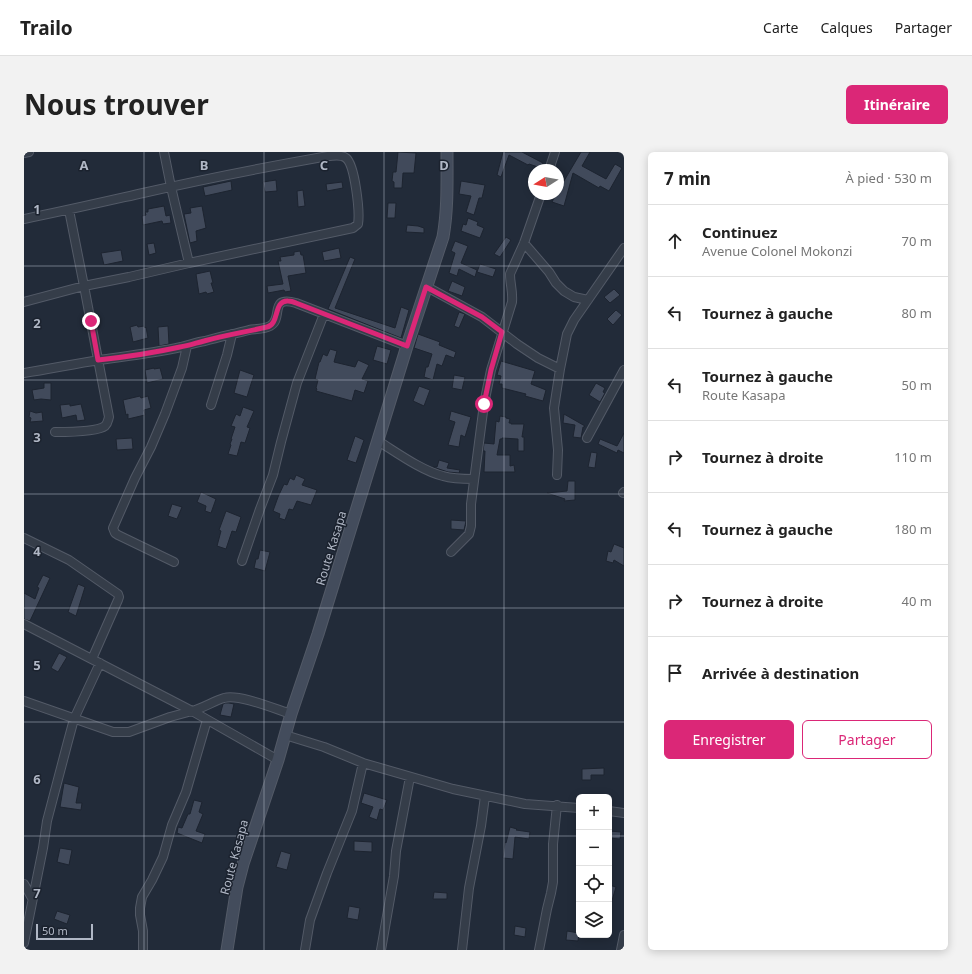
<!DOCTYPE html>
<html lang="fr">
<meta charset="utf-8">
<style>
:root{--surface:#fff;--page:#f2f2f2;--text:#222;--muted:#767676;--line:#e0e0e0;--accent:#db2777}
body{margin:0;font-family:"Noto Sans",sans-serif;background:var(--page);color:var(--text)}
.controls{position:absolute;right:12px;bottom:12px;display:grid;overflow:hidden;border-radius:6px;box-shadow:0 2px 10px #0003}
.controls button{width:36px;height:36px;display:grid;place-items:center;padding:0;border:0;border-bottom:1px solid var(--line);background:var(--surface);color:var(--text);font:20px sans-serif}
.compass{position:absolute;left:504px;top:12px;width:36px;height:36px;border-radius:50%;background:var(--surface);box-shadow:0 2px 10px #0003;rotate:259deg}
.scale{position:absolute;left:12px;bottom:10px;width:57px;box-sizing:border-box;padding-left:4px;border:2px solid #b0b7c5;border-top:0;font-size:11px;line-height:14px;white-space:nowrap;color:#b0b7c5;-webkit-text-stroke:3px #1b222e;paint-order:stroke}
.stop{position:absolute;width:12px;height:12px;margin:-9px;border:3px solid #db2777;border-radius:50%;background:#fff}
.stop.end{background:#db2777;border-color:#fff;box-shadow:0 1px 4px #0008}
.list{margin:0;padding:0;list-style:none}
h2{display:flex;justify-content:space-between;align-items:center;height:52px;margin:0;padding:0 16px;font-size:17px}
h2 small{font-size:13px;font-weight:400;color:var(--muted)}
.list li{display:grid;grid-template-columns:26px 1fr auto;gap:12px;align-items:center;box-sizing:border-box;height:72px;padding:0 16px;border-top:1px solid var(--line)}
.list b{display:block;font-size:15px;white-space:nowrap}
.list p{margin:0;font-size:13px;white-space:nowrap;color:var(--muted)}
.list em{font-size:13px;font-style:normal;color:var(--muted)}
.actions{display:flex;gap:8px;padding:12px 16px}
.actions a{flex:1;padding:9px 0;border:1px solid var(--accent);border-radius:6px;text-align:center;font-size:14px;color:var(--accent)}
.actions .main{background:var(--accent);color:#fff}
.icon{flex:none;width:22px;height:22px;fill:none;stroke:currentColor;stroke-width:2;stroke-linecap:round;stroke-linejoin:round}
.map{position:relative;flex:none;width:600px;height:798px;overflow:hidden;border-radius:6px}
header{display:flex;align-items:center;gap:24px;box-sizing:border-box;height:56px;padding:0 20px;background:var(--surface);border-bottom:1px solid var(--line)}
header strong{font-size:19px}
nav{display:flex;gap:22px;margin-inline-start:auto;font-size:14px}
.intro{display:flex;align-items:center;justify-content:space-between;box-sizing:border-box;height:96px;padding:0 24px}
h1{margin:0;font-size:28px}
.button{padding:10px 18px;border-radius:6px;background:var(--accent);color:#fff;font-size:14px;font-weight:700}
main{display:flex;gap:24px;padding:0 24px}
aside{flex:1;background:var(--surface);border-radius:6px;box-shadow:0 2px 10px #0003}
.map>svg:first-child{display:block}
</style>
<header>
<strong>Trailo</strong>
<nav><a>Carte</a><a>Calques</a><a>Partager</a></nav>
</header>
<div class="intro"><h1>Nous trouver</h1><a class="button">Itinéraire</a></div>
<main>
<div class="map">
<svg width="600" height="798" viewBox="0 0 600 798">
<rect width="100%" height="100%" fill="#222b39"/>
<path fill="#414a5b" stroke="#1d2430" d="M374,0L392,1L390,21H379L378,36H370V30L368,29L369,20H372Z
M479,0H498L519,11L517,16L505,12L504,13L485,3L477,25L473,23Z
M557,0H566L558,14L582,27L591,12L598,16L585,39L576,34L575,36L549,21L540,54L528,50L532,42H534V39Z
M252,28L253,39L241,40L239,30Z
M207,29L208,38L181,44L179,35Z
M437,29L461,33L458,46H455L450,63L442,60L447,44L435,42Z
M318,30L319,36L303,39L302,32Z
M279,38L281,54L274,55L273,39Z
M364,51H372L371,66H363Z
M140,54L142,64L146,63L147,71L139,72L138,69L119,73L118,64L122,63L121,60H124V57Z
M178,54L182,76L172,79L173,89L166,91L160,62L167,61L166,56Z
M444,66L454,70L453,73L460,76L456,86L437,79L439,72L442,73Z
M383,73L394,74L400,76V81L382,80Z
M482,85L487,88L476,105L470,102Z
M431,89L444,94L437,111L453,118L451,125L435,117L433,124L425,121L431,101L427,99Z
M130,91L132,101L125,103L123,92Z
M315,96L317,106L300,109L298,100Z
M97,98L99,109L80,113L77,101Z
M276,99L277,103H279L282,121L264,124L267,139L261,140L260,138L244,141L243,134L259,132L254,109H257L256,105L270,103V100Z
M326,105L331,107L311,156L371,176L377,155L385,158L377,186L304,157Z
M456,112L472,117L469,125L453,120Z
M186,119L189,131H187L190,140L183,142L182,140L175,142L172,122Z
M428,129L441,135L438,144L424,139Z
M590,137L596,143L586,151L580,145Z
M592,158L598,163L589,173L583,167Z
M435,160L441,162L435,176L430,174Z
M113,173L114,175L120,174L121,176L122,175L124,186L109,190L106,175Z
M144,174L145,192L135,194L134,175Z
M394,182L416,190L415,193L432,200L430,206L422,203L418,214L413,212L409,228L400,225L402,215H404L408,202L390,196Z
M353,194L367,198L363,212L349,208Z
M306,197L313,199L310,210L331,215L334,208L345,213L338,227L344,229L340,241L331,238L328,249L292,239L293,237L292,236L294,228L291,227L295,210H296L299,202L303,204Z
M477,209L511,219L507,232L522,238L519,249L501,244L502,242L478,236V232H475L477,224L473,223Z
M130,216V217L136,216L139,227L123,231L121,218Z
M216,218L230,223L227,232L223,245L210,241Z
M430,223L441,225L438,238L428,236Z
M20,231H27V248L17,247L10,248L8,238L20,236Z
M572,231L581,236L579,240L581,241L576,250L565,243Z
M395,234L406,238L400,254L389,249Z
M116,244L117,246L124,244L127,256L120,258L121,263L104,267V262L102,263L99,248Z
M46,252V254L57,252L61,268L53,269L52,263L38,266L36,253Z
M219,255L230,259L223,275L226,276L221,291L217,290L213,304L204,302L207,293L206,292L208,287H207L211,275L207,274L212,262L216,264Z
M6,259L12,261L18,260L19,269L6,270L7,266L5,265Z
M427,259L447,265L441,285L437,283L435,295L424,293L431,270L425,268Z
M540,262L561,274L560,275H559L557,286L549,285L551,273L539,271Z
M476,264L482,265V266L486,267L485,271H487V272H500L498,285H500V299H494V287L478,286V287H476L473,303H486V314L490,313L491,320H460L461,299H459L460,291L470,292L472,269L475,270Z
M600,281V301L594,298L593,301L574,292L576,287L593,294Z
M331,284L340,288L332,311L323,308Z
M108,286L109,297L93,298L92,287Z
M567,300L573,301L571,316L564,315Z
M415,308L425,311L423,316L436,318L435,321L424,320L409,315H413Z
M272,323L281,327L278,333L293,338L287,353L273,349L269,358L265,357L261,368L255,366L256,362L249,359L254,345L260,332L263,333L266,326L270,328Z
M544,329H551V348L540,349L541,347L523,341L543,339Z
M177,340L192,347L187,361L181,359L182,354L173,350Z
M148,352L158,355L153,367L144,364Z
M202,359L217,365L212,380L208,379L202,397L193,394L197,379L195,378Z
M427,368L442,369L440,378L427,377Z
M590,392L600,396V414L590,408L589,411L582,409L584,399L587,400Z
M236,398L246,400L241,419L230,416L232,407H234Z
M19,423L26,426L6,469L0,467V441L11,447L15,436L13,435Z
M54,432L61,435L52,464L44,460Z
M35,501L43,505L34,520L27,516Z
M201,551H205L210,552L207,565L196,563L199,552Z
M580,616V623H567V628H558V617Z
M40,631L55,635L52,651H58L57,658L36,655Z
M340,641L363,648L359,658L356,657L353,668L345,665L349,655L337,651Z
M170,648L178,650L175,660L179,662L172,679L181,682L178,691L153,681L154,675L158,676L164,662H166Z
M486,675L493,677L492,678L506,680L505,687L491,685L489,707L479,706L481,690L482,691Z
M585,679L597,680L596,687L585,686Z
M330,689L348,690V700L330,699Z
M36,696L48,698L45,713L33,710Z
M257,699L267,702L263,718L252,715Z
M585,733L592,735L587,752H585Z
M410,740L423,741V747H409Z
M325,754L336,756L334,768L323,766Z
M33,759L46,763L43,772L30,767Z
M491,774L502,776L501,785L490,783Z
M543,779L555,781L554,789L542,788Z"/>
<g fill="none" stroke-linecap="round" stroke-linejoin="round">
<defs>
<path id="minor" d="M0,1L5,0
M525,18L531,0
M0,67C40,59 79,50 119,41C180,27 242,15 304,4C310,4 317,2 322,6C331,13 336,60 334,72L329,76L165,111L147,35L140,0
M500,91L525,120L532,131L540,139L550,145L564,148
M403,135L458,165L493,192L514,206L536,217
M0,150L60,134L105,125L165,111
M0,221C25,217 50,212 75,208C103,204 130,201 157,195C165,193 173,190 181,189C195,185 210,182 225,178C232,177 241,177 246,174C260,167 244,143 272,151L383,194
M187,253L203,203L208,182
M31,280C42,280 73,280 81,274C84,271 84,268 85,265L60,134L45,58
M563,286L600,218
M354,289C372,300 398,319 419,324C429,327 439,327 450,327
M533,323L534,298L530,256L536,217L543,182L550,168L600,96
M599,341L600,340
M0,386L45,408L94,442L95,445L94,448L68,507
M427,400L445,382L447,374V352L460,252L467,218L488,150C489,139 486,132 486,122L500,91L517,42
M218,409L236,357L249,323L257,290L273,231L300,162
M150,410L94,383L91,381L89,376L111,326L127,295L141,262L158,216L163,194
M0,472L168,559C179,556 190,549 200,546C216,542 251,557 267,562
M0,549L89,580H105L146,565L168,559L254,608
M261,583L300,595L339,611L429,637L501,652L555,656
M585,659L600,661
M0,732L8,746
M0,791L19,696L23,669L43,593L50,567L76,511
M119,798V779L116,763V756L118,745L128,728L139,705L148,673L162,640L183,568
M281,798L286,768L303,721L328,659L339,611
M357,798L370,724L372,699L386,625
M438,798L445,736L457,674L461,644
M515,798L523,757L527,741L529,730V692L533,653
M597,798L600,783"/>
<path id="secondary" d="M203,798L213,735L219,712L254,608L267,562L294,482L383,194L419,85C424,57 423,28 423,0"/>
</defs>
<use href="#minor" stroke="#535a67" stroke-width="10"/>
<use href="#secondary" stroke="#535a67" stroke-width="13"/>
<use href="#minor" stroke="#353d49" stroke-width="8"/>
<use href="#secondary" stroke="#434c5c" stroke-width="11"/>
</g>
<g fill="none" stroke-linecap="round" stroke-linejoin="round">
<path stroke="#db2777" stroke-width="5" d="M67,169L74,208C102,205 129,201 156,195C164,194 172,191 180,189C201,183 222,180 243,175C256,172 249,148 264,149C266,149 270,150 272,151L383,194L402,135L458,165L478,180L467,218L460,252"/>
</g>
<path fill="none" stroke="#b0b7c5" stroke-width="1" stroke-opacity="0.55" d="M120,0V798M240,0V798M360,0V798M480,0V798M0,114H600M0,228H600M0,342H600M0,456H600M0,570H600M0,684H555M585,684H600"/>
<g text-anchor="middle" dominant-baseline="central" stroke-width="3" stroke-linejoin="round" paint-order="stroke">
<g font-size="12" fill="#b0b7c5" stroke="#1b222e">
<text transform="translate(307 396) rotate(-73)">Route Kasapa</text>
<text transform="translate(210 705) rotate(-75)">Route Kasapa</text>
</g>
</g>
<g font-size="13" text-anchor="middle" font-weight="bold" fill="#b0b7c5" stroke="#1b222e" stroke-width="3" stroke-linejoin="round" paint-order="stroke">
<text x="60" y="18">A</text>
<text x="180" y="18">B</text>
<text x="300" y="18">C</text>
<text x="420" y="18">D</text>
<text x="13" y="62">1</text>
<text x="13" y="176">2</text>
<text x="13" y="290">3</text>
<text x="13" y="404">4</text>
<text x="13" y="518">5</text>
<text x="13" y="632">6</text>
<text x="13" y="746">7</text>
</g>
</svg>
<div class="controls">
<button>+</button>
<button>−</button>
<button><svg class="icon" aria-label="locate" viewBox="0 0 24 24"><circle cx="12" cy="12" r="6"/><path d="M12 2v4M12 18v4M2 12h4M18 12h4"/></svg></button>
<button><svg class="icon" aria-label="layers" viewBox="0 0 24 24"><path d="M12 4l9 5-9 5-9-5zM3 14l9 5 9-5"/></svg></button>
</div>
<svg class="compass" viewBox="-18 -18 36 36"><path d="M0-13l5 13h-10z" fill="#e53935"/><path d="M0 13l5-13h-10z" fill="#767676"/></svg>
<div class="scale">50 m</div>
<div class="stop" style="left:460px;top:252px"></div>
<div class="stop end" style="left:67px;top:169px"></div>
</div>
<aside>
<h2>7 min<small>À pied · 530 m</small></h2>
<ul class="list">
<li><svg class="icon" aria-label="ahead" viewBox="0 0 24 24"><path d="M12 20V5M6 11l6-6 6 6"/></svg><div><b>Continuez</b><p>Avenue Colonel Mokonzi</p></div><em>70 m</em></li>
<li><svg class="icon" aria-label="left" viewBox="0 0 24 24"><path d="M17 20v-9H6M10 6l-5 5 5 5"/></svg><div><b>Tournez à gauche</b></div><em>80 m</em></li>
<li><svg class="icon" aria-label="left" viewBox="0 0 24 24"><path d="M17 20v-9H6M10 6l-5 5 5 5"/></svg><div><b>Tournez à gauche</b><p>Route Kasapa</p></div><em>50 m</em></li>
<li><svg class="icon" aria-label="right" viewBox="0 0 24 24"><path d="M7 20v-9h11M14 6l5 5-5 5"/></svg><div><b>Tournez à droite</b></div><em>110 m</em></li>
<li><svg class="icon" aria-label="left" viewBox="0 0 24 24"><path d="M17 20v-9H6M10 6l-5 5 5 5"/></svg><div><b>Tournez à gauche</b></div><em>180 m</em></li>
<li><svg class="icon" aria-label="right" viewBox="0 0 24 24"><path d="M7 20v-9h11M14 6l5 5-5 5"/></svg><div><b>Tournez à droite</b></div><em>40 m</em></li>
<li><svg class="icon" aria-label="arrive" viewBox="0 0 24 24"><path d="M6 21V4h12l-3 4 3 4H6"/></svg><div><b>Arrivée à destination</b></div></li>
</ul>
<div class="actions"><a class="main">Enregistrer</a><a>Partager</a></div>
</aside>
</main>
